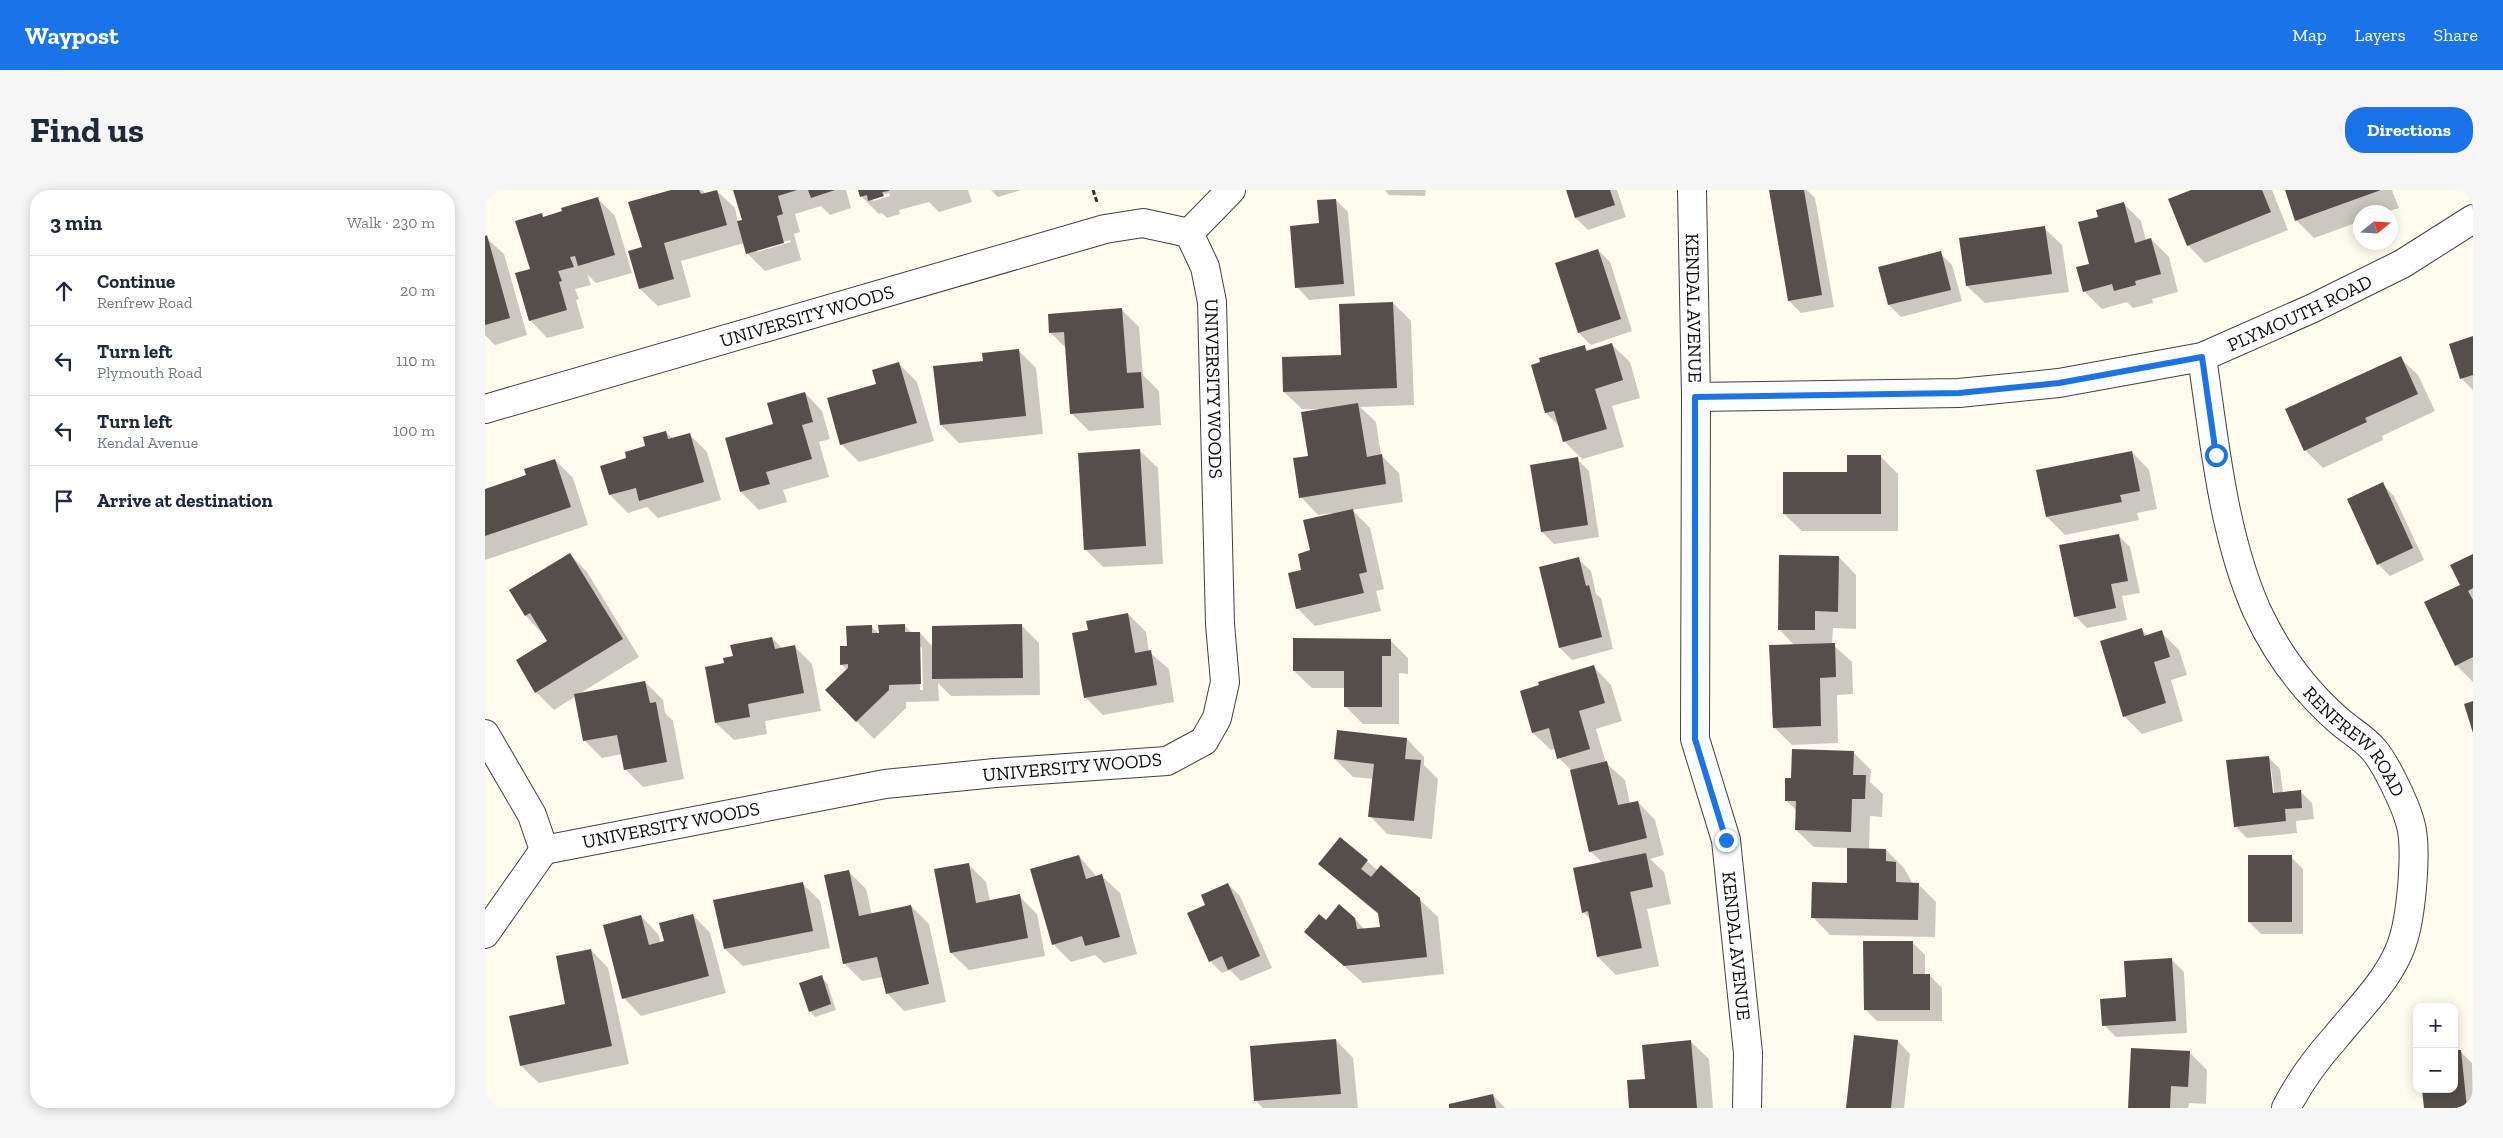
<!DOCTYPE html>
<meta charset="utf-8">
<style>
:root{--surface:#fff;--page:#f6f6f7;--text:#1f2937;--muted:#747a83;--line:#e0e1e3;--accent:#1a73e8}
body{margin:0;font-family:"Zilla Slab",serif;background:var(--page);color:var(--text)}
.controls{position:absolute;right:15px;bottom:15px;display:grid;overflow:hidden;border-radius:10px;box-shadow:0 2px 12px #0003}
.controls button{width:45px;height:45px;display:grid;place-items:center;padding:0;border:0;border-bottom:1px solid var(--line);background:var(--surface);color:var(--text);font:25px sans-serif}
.compass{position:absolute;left:1868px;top:15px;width:45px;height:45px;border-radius:50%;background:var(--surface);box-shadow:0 2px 12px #0003;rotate:72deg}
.stop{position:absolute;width:15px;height:15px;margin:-11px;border:4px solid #1a73e8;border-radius:50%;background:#fff}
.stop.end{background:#1a73e8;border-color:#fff;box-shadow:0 1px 5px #0008}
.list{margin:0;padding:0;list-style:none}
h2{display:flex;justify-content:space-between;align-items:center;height:65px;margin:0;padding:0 20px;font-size:21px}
h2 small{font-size:16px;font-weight:400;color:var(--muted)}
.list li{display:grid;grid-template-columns:32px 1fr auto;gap:15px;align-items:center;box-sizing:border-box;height:70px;padding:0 20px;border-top:1px solid var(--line)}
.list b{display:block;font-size:19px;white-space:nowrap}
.list p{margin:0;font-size:16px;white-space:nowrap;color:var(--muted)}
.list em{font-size:16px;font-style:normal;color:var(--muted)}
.icon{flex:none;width:28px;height:28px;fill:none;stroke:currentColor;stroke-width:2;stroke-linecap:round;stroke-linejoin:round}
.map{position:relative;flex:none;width:1988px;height:918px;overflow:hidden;border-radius:20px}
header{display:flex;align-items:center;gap:30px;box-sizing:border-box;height:70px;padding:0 25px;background:var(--accent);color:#fff}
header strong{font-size:24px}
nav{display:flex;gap:28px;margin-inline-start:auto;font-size:18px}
.intro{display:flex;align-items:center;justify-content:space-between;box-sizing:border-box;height:120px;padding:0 30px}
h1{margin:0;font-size:35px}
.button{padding:12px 22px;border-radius:20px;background:var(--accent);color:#fff;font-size:18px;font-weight:700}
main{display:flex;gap:30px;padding:0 30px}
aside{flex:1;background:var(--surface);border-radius:20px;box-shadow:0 2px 12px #0003}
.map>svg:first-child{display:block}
</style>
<header>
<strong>Waypost</strong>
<nav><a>Map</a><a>Layers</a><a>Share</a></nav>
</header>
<div class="intro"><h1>Find us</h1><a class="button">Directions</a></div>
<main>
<aside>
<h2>3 min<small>Walk · 230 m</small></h2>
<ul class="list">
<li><svg class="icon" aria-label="ahead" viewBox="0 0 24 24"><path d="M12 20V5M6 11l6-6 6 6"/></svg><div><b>Continue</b><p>Renfrew Road</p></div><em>20 m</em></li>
<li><svg class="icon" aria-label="left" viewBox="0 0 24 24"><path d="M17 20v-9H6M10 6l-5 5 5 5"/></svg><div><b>Turn left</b><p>Plymouth Road</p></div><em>110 m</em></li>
<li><svg class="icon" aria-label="left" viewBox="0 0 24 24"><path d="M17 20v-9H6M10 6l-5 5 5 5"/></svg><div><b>Turn left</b><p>Kendal Avenue</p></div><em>100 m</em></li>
<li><svg class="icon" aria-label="arrive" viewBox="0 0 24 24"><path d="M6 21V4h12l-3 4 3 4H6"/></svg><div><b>Arrive at destination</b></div></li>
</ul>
</aside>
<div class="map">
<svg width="1988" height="918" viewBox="0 0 1988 918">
<rect width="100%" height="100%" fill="#fefbef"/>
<path fill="#0003" fill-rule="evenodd" d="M190,0H217L221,4L232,1L250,18L253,32L258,31L250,0H361L366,18L345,25L336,16L310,24L315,42L309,44L316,70L280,81L262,63L259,53L196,71L206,107L173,116L155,99L158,58ZM305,50L306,52L272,62V59Z
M375,0H483L487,12L454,22L444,12L414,20L415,24L402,28L397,23L394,24L376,6ZM404,3L405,6L388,11V8Z
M506,0H536L513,7Z
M900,0H941L940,6L904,5Z
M1082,0H1132L1141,27L1103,40L1091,28Z
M1293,0H1322L1330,8L1349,117L1316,123L1304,111Z
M1709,0H1787L1803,40L1720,73L1703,55Z
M1801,0H1907L1914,18L1901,22H1876V31L1829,48L1811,30Z
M113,9L130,26L147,83L111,93L102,84L106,95L90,99L94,109L91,110L99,138L62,148L45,130L46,80L56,25L59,28Z
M851,10L863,22L870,106L824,110L812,97L835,35Z
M1639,14L1656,31L1661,51L1666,49L1684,67L1693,102L1667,109L1668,113L1648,118L1642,112L1617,119L1599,101L1615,28Z
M1559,38L1577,55L1584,102L1500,113L1482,96Z
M0,47L19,64L42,145L10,155L0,145Z
M1113,60L1125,72L1147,141L1106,155L1094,143Z
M1455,63L1467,75L1477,111L1416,127L1404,115Z
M908,113L926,131L929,215L875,217L891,232L896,265L914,283L918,312L867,320L885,338L899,399L891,401L896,421L830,436L812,418L818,381L847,325V323L833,325L816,307L835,219H817L799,202L857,166Z
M636,119L654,137L658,185L674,201L676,235L604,241L586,223L581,158L566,143Z
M1988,148V200L1976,188Z
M1127,155L1145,172L1155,208L1127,216L1139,257L1097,269L1079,251L1074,236L1061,223L1099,157L1104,161Z
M533,160L551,178L558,244L474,253L456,235L499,172Z
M1915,168L1933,185L1950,221L1897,246L1898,250L1838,278L1820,260Z
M414,174L432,192L449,251L374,272L356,254L393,195Z
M320,203L337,221L345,249L334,252L344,287L298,300L302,312L274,320L256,302L241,249L290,235Z
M181,242L188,249L204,244L222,262L236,310L173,328L162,317L143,323L125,305L117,276L143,269Z
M655,261L673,278L678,374L618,377L600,359Z
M1647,262L1664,280L1672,319L1652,323L1654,330L1580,345L1562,327L1553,281Z
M1396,267L1413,284V341H1317L1299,324L1363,284Z
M1092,269L1104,281L1114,347L1069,354L1057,342Z
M70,270L88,288L103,335L0,370V300L42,286Z
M1897,294L1909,306L1939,370L1905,386L1893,374Z
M1633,345L1645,357L1655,403L1637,406L1642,430L1602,438L1590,426Z
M85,364L102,382L154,467L94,504L160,492L178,510L180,523L188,531L199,589L158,597L140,579L137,564L117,568L99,550L91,506L69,520L51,502L64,451L41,426L26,400Z
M1988,365V492L1971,475L1976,395Z
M1354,367L1371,385V439L1348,438L1347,454L1367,472L1368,504L1352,505L1353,553L1307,555L1289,537L1310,456L1294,439Z
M1093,369L1106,381L1111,404L1116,408L1128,459L1087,470L1075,458Z
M643,424L661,442L664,462L684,479L689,512L618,525L600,507L604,441Z
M419,435L427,443H435L448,457L536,435L554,453L555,505L466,506L453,493L454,511L421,512V518L389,549L341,500L362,480L356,474L363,457L387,437L395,445ZM434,455L437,458L438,500H435Z
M1657,440L1663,446L1676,442L1694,460L1702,485L1686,490L1698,531L1657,544L1639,526Z
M287,448L297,458L309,456L327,474L336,521L280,531L282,544L249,550L231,533L241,474L249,467Z
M905,450L923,468V484L914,483V534H878L860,516V498H827L809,481Z
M1109,477L1126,495L1137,531L1111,539L1121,573L1140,590L1145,614L1153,612L1170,630L1179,665L1165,669L1179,682L1186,714L1162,719L1174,776L1131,785L1113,767L1106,730L1098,722L1118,673L1105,661L1086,580L1074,568L1071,559L1066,560L1048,543Z
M922,549L939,567V575L953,589L947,649L902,644L885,626L889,589L868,587L850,569Z
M1368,562L1386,580L1385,592L1398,604L1397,627L1385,626L1384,660H1401L1419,678L1428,694H1433L1451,712L1450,747L1345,745L1328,727L1363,694L1364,658L1329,657L1311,640L1312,621L1301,610L1307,589Z
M1783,567L1795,579L1798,603L1815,601L1827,613L1829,629L1811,631L1812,643L1762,648L1750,636ZM1784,578H1786L1790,609H1787Z
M594,666L612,687L617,686L635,703L652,764L619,773L610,765L586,772L568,754Z
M1806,667L1818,679V744H1776L1764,732Z
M882,671L893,681L934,709L953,727L959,784L878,793L821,742L841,732L870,729L880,740L896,738L895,726L834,674Z
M483,674L501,692L505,711L534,706L552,724L560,766L484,780L466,763Z
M363,681L381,699L387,725L426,716L444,734L461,812L419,821L402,803L398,787L377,791L359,773Z
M317,693L335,711L345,758L258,776L240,759Z
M743,694L755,706L787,778L756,791L745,780L737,783L725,771L722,715Z
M208,725L225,743L241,803L156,826L139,808L156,726L173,744L176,753L180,752Z
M1428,753L1440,765V786H1445L1457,798V831H1392L1380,819Z
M106,760L123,778L144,874L54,893L36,876L81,815Z
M1687,770L1699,782L1702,843L1631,847L1619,835L1642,808Z
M336,787L342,793L351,820L330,827L325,821Z
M851,850L868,868L873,918H778L771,911Z
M1413,851L1425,864L1419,918H1362Z
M1206,852L1224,869L1228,918H1145L1162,890Z
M1975,861L1987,873L1988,918H1940L1969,899Z
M1704,862L1722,880L1721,914L1704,913L1703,918H1644Z
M1008,905L1020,918H966Z"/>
<path fill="#554f4b" d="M186,0H214L216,4L232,0L242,35L179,53L189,89L154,99L143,61L157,57L143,12Z
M248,0H312L293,6L298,24L292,26L299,53L261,64L252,31L257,30Z
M323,0H350L326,8Z
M373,0H404V1L397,2L399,6L383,11L382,5L375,7Z
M1081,0H1125L1130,15L1090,28Z
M1284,0H1319L1337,105L1303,111Z
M1706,0H1777L1786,22L1702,56L1683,9Z
M1800,0H1896L1810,31Z
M113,7L130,65L93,76L90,66L85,67L89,77L73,81L77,91L74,92L82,120L44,131L30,83L45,79L30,31L57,23L58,27L77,21L76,18Z
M851,9L859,94L810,98L805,36L834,33L832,10Z
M1639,12L1650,53L1666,48L1676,84L1650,91L1651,95L1629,101L1627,94L1598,102L1591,77L1604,74L1593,32L1613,27L1611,20Z
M1560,36L1567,84L1481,96L1474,48Z
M2,45L25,128L0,135V46Z
M1113,59L1136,129L1093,143L1070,73Z
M1456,61L1466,100L1403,115L1393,77Z
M908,112L912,198L798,202L797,167L856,165L854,114Z
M637,118L642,183L656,182L659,218L585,224L579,142L564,143L563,124Z
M1988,146V185L1975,189L1964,154Z
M1127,153L1138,190L1110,199L1122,239L1078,252L1069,221L1060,223L1046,175L1055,172L1054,168L1100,155L1101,161Z
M534,159L541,226L455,235L448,176L498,171L497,163Z
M1916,166L1933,204L1880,228L1882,232L1819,261L1800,219Z
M414,172L432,233L355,255L342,208L391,194L387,180Z
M320,202L328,232L317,235L327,269L281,282L285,294L255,302L240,248L288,234L282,213Z
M873,213L882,267L897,264L901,294L814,308L808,268L823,266L816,222Z
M181,241L183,249L205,243L219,292L154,311L151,298L124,305L115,276L141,268L140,262L160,256L158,247Z
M655,259L661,356L599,360L593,263Z
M1647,261L1655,301L1635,305L1637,312L1561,327L1551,280Z
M1362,265H1396V324H1298V282H1362Z
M1093,267L1103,335L1056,342L1045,275Z
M70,269L86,317L0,346V299L41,285L39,279Z
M1898,292L1928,358L1892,375L1862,309Z
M868,319L882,382L874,384L879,403L811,419L803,383L816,380L813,364L825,360L818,330Z
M1634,344L1643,391L1626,394L1631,418L1589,427L1574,355Z
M85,363L138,449L50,503L31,470L62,451L45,423L40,426L24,400Z
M1988,364V398L1983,401L1988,410V467L1970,476L1939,412L1975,395L1965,375Z
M1294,365L1354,366L1353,422L1330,421V440H1293Z
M1094,367L1101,396L1104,395L1117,447L1074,458L1054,377Z
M643,423L650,463L666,460L672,495L599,508L587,443L603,440L601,431Z
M420,434V442H435L436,494L404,495V500L371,532L340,500L363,478V474L355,475V456H362L361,436L387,435V443H394L393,435Z
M537,434L538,488L447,489V436Z
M1657,438L1659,446L1677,440L1685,467L1669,472L1681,513L1638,527L1615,451Z
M287,447L290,459L310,455L319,503L263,514L265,527L230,533L220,477L239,473L238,468L248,466L245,455Z
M808,448L906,449V466H897V517H859V481H808Z
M1350,453L1351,487L1335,488L1336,536L1288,538L1284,455Z
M1109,475L1120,513L1094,521L1105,559L1072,569L1064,538L1047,543L1035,501L1054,495L1053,492Z
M160,491L165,513L171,512L182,572L139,580L132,545L98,551L89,504Z
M1988,511V543L1979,514Z
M852,540L922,548L920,569L936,570L929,631L883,627L889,574L849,569Z
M1307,559L1369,561L1368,585H1381L1380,609H1367L1366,642L1310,640L1311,611H1300V588H1306Z
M1784,566L1788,603L1816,600L1817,618L1800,619L1801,631L1749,637L1741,570Z
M1122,571L1133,615L1153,611L1162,648L1104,662L1085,580Z
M855,647L883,670L876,679L886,687L896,675L935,708L942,767L859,776L819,742L834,724L841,730L854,714L870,728L872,739L895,737L893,723L833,674Z
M1362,658L1401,659V671L1411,672V692L1434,693L1433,730L1326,728L1327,692L1362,693Z
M1161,663L1168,697L1145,702L1157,758L1112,767L1103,721L1097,723L1088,678Z
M594,665L601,689L617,684L635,747L600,756L597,746L567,755L545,679Z
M1763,665H1807V732H1763Z
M484,673L491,713L535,704L543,748L465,763L449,679Z
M364,680L374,726L426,715L444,794L401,804L392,767L358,774L339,685Z
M318,692L328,741L239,759L228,710Z
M743,693L775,766L743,780L737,766L724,772L702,723L720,715L716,705Z
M208,724L224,786L137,809L118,735L156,725L164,755L179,751L174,733Z
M1378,751H1428V784H1445V820H1379Z
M106,759L127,856L35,876L24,826L80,814L71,766Z
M1687,768L1691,831L1617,836L1615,809L1641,807L1639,771Z
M337,785L346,814L324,822L314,793Z
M1369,845L1413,850L1406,918H1361Z
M851,849L856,904L769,911L765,856Z
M1206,850L1212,918H1144L1142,890L1160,889L1157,855Z
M1646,858L1705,861L1703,897L1686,896L1685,918H1643Z
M1969,860H1976L1982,918H1939L1937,899H1969Z
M1008,904L1011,918H964V914Z"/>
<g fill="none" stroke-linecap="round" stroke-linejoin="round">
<defs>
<g id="minor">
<path id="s1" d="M1207,0L1211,207L1210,549L1241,650L1263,863L1262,918"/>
<path d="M704,43L746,0"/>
<path id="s2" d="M1717,167C1729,249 1738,345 1772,421C1791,462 1819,500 1853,530C1864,540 1879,548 1889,560C1901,574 1920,614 1925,632C1933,657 1926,722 1919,747C1909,785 1874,818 1850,848C1831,869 1814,893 1801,918"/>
<path id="s3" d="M1211,207L1474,203L1574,193L1717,167L1826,119L1917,74L1988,29"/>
<path id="s4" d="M0,219L620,39L658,33L704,43L720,77L727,112L735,434L740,492L732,528L719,551L682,571L510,583L400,594L59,660L47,625L0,544"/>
<path d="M0,744L59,660"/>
</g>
</defs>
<use href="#minor" stroke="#404040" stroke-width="30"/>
<path stroke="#2f2f2f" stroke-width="3" stroke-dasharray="5 2.5" stroke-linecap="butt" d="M608,0L612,12"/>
<use href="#minor" stroke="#fff" stroke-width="28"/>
</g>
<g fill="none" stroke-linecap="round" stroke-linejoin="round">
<path stroke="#1a73e8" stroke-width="6" d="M1241,650L1210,549V207L1474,203L1574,193L1717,167L1731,265"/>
</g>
<g text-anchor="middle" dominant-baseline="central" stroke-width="5" stroke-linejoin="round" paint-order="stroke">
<g font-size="19" fill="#0d0d0d" stroke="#fff">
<text stroke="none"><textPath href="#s1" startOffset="118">KENDAL AVENUE</textPath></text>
<text stroke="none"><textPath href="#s3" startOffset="616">PLYMOUTH ROAD</textPath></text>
<text stroke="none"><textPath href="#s4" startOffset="335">UNIVERSITY WOODS</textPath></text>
<text stroke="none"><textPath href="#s4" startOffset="891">UNIVERSITY WOODS</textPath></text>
<text stroke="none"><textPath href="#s2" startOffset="425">RENFREW ROAD</textPath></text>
<text transform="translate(587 577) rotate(-5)">UNIVERSITY WOODS</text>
<text transform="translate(186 635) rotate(-11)">UNIVERSITY WOODS</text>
<text stroke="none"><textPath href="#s1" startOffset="761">KENDAL AVENUE</textPath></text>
</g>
</g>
</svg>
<div class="controls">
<button>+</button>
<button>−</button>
</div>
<svg class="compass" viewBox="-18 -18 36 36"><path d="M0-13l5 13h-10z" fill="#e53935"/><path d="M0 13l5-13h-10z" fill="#747a83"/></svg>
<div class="stop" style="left:1731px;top:265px"></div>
<div class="stop end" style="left:1241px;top:650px"></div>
</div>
</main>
